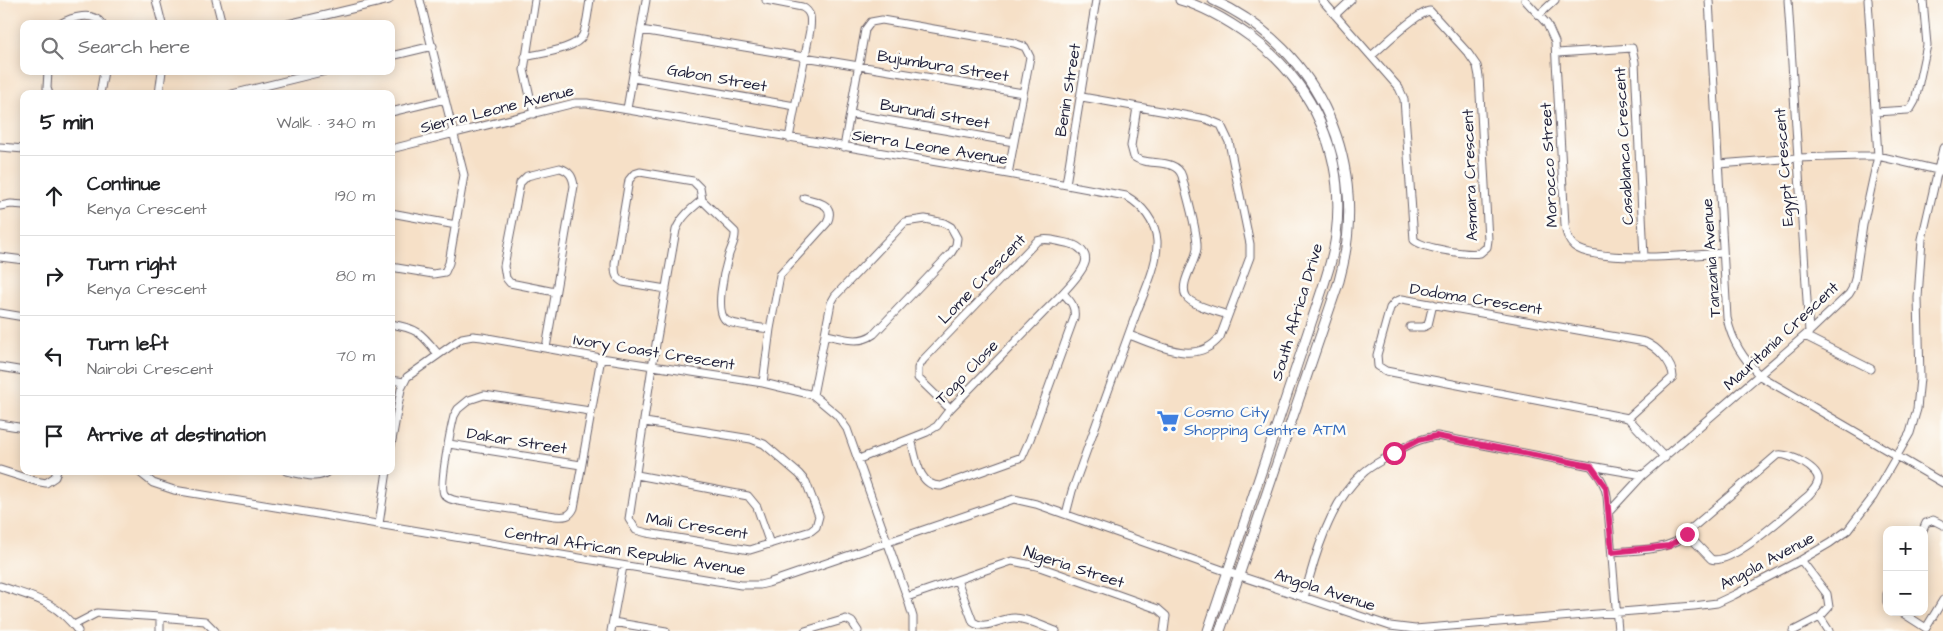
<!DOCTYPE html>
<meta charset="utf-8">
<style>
:root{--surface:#fff;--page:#f6f6f6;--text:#202124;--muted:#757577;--line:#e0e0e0}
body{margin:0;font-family:"Architects Daughter",sans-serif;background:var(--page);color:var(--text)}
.controls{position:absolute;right:15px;bottom:15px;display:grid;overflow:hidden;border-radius:10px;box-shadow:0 2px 12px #0003}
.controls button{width:45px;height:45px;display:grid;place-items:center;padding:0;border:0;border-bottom:1px solid var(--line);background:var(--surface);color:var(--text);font:25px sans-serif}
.stop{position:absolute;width:15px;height:15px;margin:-11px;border:4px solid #db2777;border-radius:50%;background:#fff}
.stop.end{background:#db2777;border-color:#fff;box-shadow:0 1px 5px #0008}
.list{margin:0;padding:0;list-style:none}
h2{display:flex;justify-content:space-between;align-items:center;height:65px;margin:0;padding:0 20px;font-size:21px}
h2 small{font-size:16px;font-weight:400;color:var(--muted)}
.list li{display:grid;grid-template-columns:32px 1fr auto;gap:15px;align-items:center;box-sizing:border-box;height:80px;padding:0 20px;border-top:1px solid var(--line)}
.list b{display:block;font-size:19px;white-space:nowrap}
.list p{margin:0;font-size:16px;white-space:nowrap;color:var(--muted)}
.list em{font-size:16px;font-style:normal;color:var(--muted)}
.icon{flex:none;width:28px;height:28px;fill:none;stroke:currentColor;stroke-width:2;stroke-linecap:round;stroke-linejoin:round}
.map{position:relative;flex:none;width:1943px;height:631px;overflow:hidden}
.search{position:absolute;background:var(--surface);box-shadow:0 2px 12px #0003;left:20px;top:20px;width:375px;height:55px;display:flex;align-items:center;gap:12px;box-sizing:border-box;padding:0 18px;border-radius:10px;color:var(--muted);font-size:19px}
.panel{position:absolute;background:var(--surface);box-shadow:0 2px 12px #0003;left:20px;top:90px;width:375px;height:385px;border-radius:10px}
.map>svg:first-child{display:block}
</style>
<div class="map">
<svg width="1943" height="631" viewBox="0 0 1943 631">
<rect width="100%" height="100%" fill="#fdfcf7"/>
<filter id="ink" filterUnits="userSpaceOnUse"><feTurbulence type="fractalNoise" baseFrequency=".02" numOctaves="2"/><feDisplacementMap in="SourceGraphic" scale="10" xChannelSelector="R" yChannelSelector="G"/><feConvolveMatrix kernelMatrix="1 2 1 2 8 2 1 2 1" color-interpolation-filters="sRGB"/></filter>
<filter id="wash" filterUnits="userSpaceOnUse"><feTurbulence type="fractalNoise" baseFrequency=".0096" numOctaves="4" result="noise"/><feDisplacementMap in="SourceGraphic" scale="20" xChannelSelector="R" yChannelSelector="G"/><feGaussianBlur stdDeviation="1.12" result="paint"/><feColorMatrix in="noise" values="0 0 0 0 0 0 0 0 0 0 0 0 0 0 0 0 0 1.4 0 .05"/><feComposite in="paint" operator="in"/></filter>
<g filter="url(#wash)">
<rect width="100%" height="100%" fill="#f6e0c7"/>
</g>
<g filter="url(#ink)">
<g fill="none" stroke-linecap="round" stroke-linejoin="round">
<defs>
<path id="minor" d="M156,0L162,24
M216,0L222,24
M766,0L802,7C812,12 811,20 810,30L789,138
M1322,0L1399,88L1404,99L1414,240C1425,249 1467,255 1480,253L1487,247L1488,240L1479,76L1477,66L1468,53L1430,11C1417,12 1382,47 1371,56
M1525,0L1547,24L1555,42L1565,225C1566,233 1568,241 1574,246C1595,264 1693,255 1723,253
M1709,0L1727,318C1732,342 1743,358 1760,376L1943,483
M1788,0L1809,332
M1335,15L1351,0
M1539,15L1555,0
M60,24C72,17 93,11 102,24
M288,24L389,0
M641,30L1023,93
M1557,53L1632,48L1635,62L1644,258
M391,56L433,46
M525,57C540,53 576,50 583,35C587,25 588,11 590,0
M48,71L47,88L49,94
M633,78L795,106
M100,94L104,71
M159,94L162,71
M232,94L326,71
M1082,97L1206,119L1221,125L1229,142L1250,244V257L1220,337C1196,367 1158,345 1129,335
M1137,107L1131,146L1134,157C1147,167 1176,157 1182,176C1186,194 1198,231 1197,248C1196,263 1179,282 1186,296C1190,305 1219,312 1228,315
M627,109L646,0
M391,112L445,99
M1875,112L1908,110L1911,108L1915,101L1927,45L1923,0
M534,114L524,70L535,0
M851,114L1014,142
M0,147L24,149
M844,147L865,30L871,22L882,20L1014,43L1025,47L1030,57L1008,174
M391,149L575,103H587L1008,174L1126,196C1142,205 1156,222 1157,241C1158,266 1144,292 1136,314C1115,373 1093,432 1072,491L1066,514
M1719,164L1797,158L1860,156H1878L1942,171
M1066,184L1096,0
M0,206L11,204L24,205
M391,213L456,225
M0,257L24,260
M391,267L433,274L445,272L449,263L464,175L420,0
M666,289L623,282C615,278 615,273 615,264L629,180L634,174L640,172L693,181L700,188L702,200L735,232C736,242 730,248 728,258C724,271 714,314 727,321C737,326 758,327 770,329
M1402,299L1645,342C1657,347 1673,363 1673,377L1628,418L1386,371L1378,366L1377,355L1390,308L1395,302Z
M0,313L24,317
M391,324C419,329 421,333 438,354
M1410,327H1423L1428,325L1433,304
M1805,336L1871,369
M546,348L574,186C573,177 570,171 560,168L527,176L520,183L504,266L506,278L510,283L555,292
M0,367L24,371
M391,380L404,382
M763,383L770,329L780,275L827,223C836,204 818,202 804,198
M813,395L831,303L835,296L905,222L925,219L944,223L951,227L957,238L956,245L951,253L874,334C859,345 843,338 826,335
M590,411L484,395L469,400L458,409L454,416C451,428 439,486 444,494C447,499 453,500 458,501L555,516C564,517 570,517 574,508L601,358
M1628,418L1665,458
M645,422L751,439L764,444L799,474L806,482L819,516L816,527L811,531L750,550L647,533L636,530L629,519L652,367L676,230C681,217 691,209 702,200
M0,424L24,428
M911,439C916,457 918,487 941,486L1022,457L1030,439L1074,318C1076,306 1070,301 1063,293
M449,444L581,465
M391,446L401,389L407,377L462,338L473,336L482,337L601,358L763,383L813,395L837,415L847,429L907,597L913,617V631
M859,459L927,432L937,426L950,409C982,376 1014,343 1046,310C1056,300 1082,275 1085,263C1088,254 1079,246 1071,244C1060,242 1047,237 1037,241L923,360L918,368V378L950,409
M1591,466L1643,475L1809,332L1849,294L1852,289L1855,279L1863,225L1878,156L1868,0
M0,470L35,481L46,483L55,477L57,471
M138,471L153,483L174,490L741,585H760L768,583L1014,499L1036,504L1228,572L1390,626L1415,629L1694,606L1717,603L1734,595L1801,560L1830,543L1848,530L1873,497L1903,445L1910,433L1917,409L1920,378L1918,298L1922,239L1943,148
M286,471C298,473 319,481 328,471
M637,475L748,496L757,507L770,544
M1608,513L1643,475
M379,524L387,471
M1923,530L1926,523L1933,520L1943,525
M1612,552C1633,550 1658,551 1677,541L1777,455C1788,452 1821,469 1818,481C1817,487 1812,491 1809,495C1792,509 1731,567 1711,559L1687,534
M1801,560L1827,594L1829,607L1820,617
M957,580L973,622C986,631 999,618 1014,618C1028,618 1043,627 1056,631
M0,586C34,598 55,600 78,631
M1887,594V602
M907,597L1012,561L1037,566L1158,609L1166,616L1164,631
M1304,598C1314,558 1330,502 1362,474C1370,466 1381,461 1391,455C1406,446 1419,438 1437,436L1591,466C1599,476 1605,483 1607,496L1618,631
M1901,612L1926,628L1943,600
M160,617L205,621L215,631
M613,622L666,631
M74,625L97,613L160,617V631
M611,631L623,566
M805,631L846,619L852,622L858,631
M1793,631L1820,617L1829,631"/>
<path id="tertiary" d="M1180,0C1206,7 1230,22 1251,37C1314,84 1346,156 1336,235C1334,254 1328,272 1322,290L1208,631
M1213,0C1322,50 1371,167 1339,281L1220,631"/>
</defs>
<use href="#minor" stroke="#6c646c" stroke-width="9"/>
<use href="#tertiary" stroke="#6c646c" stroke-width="11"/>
<use href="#minor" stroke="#fff" stroke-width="7"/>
<use href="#tertiary" stroke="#fff" stroke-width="9"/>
</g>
</g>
<g fill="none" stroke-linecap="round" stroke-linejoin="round" filter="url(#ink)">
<path stroke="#db2777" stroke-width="6" d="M1394,453L1418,440L1436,436L1591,466L1606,487L1612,552L1669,546L1687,534"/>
</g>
<defs>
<symbol id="supermarket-bare" viewBox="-9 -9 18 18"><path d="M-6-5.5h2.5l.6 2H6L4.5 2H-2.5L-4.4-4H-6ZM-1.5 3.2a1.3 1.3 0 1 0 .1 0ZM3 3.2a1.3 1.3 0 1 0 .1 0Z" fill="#3f7fe0" stroke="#fdfcf7" stroke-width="2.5" paint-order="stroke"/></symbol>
</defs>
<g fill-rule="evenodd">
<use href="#supermarket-bare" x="1152" y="405" width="32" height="32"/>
</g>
<g text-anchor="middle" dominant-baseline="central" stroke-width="5" stroke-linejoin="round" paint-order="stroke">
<g font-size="16" fill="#22223b" stroke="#fdfcf7">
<text transform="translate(943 66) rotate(9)">Bujumbura Street</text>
<text transform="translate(717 78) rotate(10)">Gabon Street</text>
<text transform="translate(1068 90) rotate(-81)">Benin Street</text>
<text transform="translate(497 109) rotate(-14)">Sierra Leone Avenue</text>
<text transform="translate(935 114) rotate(10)">Burundi Street</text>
<text transform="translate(1624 146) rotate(-93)">Casablanca Crescent</text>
<text transform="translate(930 147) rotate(9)">Sierra Leone Avenue</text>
<text transform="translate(1549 165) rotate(-93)">Morocco Street</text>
<text transform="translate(1784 167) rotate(-94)">Egypt Crescent</text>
<text transform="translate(1470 175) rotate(-92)">Asmara Crescent</text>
<text transform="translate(1711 258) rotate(-94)">Tanzania Avenue</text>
<text transform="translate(982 279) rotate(-46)">Lome Crescent</text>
<text transform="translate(1476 299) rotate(9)">Dodoma Crescent</text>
<text transform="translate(1297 312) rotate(-73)">South Africa Drive</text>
<text transform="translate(1781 336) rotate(-43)">Mauritania Crescent</text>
<text transform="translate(654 352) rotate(9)">Ivory Coast Crescent</text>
<text transform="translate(967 372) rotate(-46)">Togo Close</text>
<text transform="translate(517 441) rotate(9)">Dakar Street</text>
<text transform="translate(697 526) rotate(9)">Mali Crescent</text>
<text transform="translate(625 551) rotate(9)">Central African Republic Avenue</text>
<text transform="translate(1767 561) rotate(-28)">Angola Avenue</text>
<text transform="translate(1074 567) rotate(18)">Nigeria Street</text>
<text transform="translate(1325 590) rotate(18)">Angola Avenue</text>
</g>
<g font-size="16" fill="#366cbe" stroke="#fdfcf7" text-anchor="start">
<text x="1184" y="412">Cosmo City<tspan x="1184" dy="18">Shopping Centre ATM</tspan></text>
</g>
</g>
</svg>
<div class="controls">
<button>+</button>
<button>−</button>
</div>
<div class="stop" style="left:1394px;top:453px"></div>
<div class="stop end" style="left:1687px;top:534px"></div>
<div class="search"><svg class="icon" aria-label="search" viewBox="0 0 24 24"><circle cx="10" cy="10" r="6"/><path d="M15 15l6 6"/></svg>Search here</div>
<section class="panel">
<h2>5 min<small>Walk · 340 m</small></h2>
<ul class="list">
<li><svg class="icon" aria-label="ahead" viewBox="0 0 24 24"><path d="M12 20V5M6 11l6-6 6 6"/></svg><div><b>Continue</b><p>Kenya Crescent</p></div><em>190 m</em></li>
<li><svg class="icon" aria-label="right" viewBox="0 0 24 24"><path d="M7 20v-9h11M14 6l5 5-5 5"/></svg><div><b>Turn right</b><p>Kenya Crescent</p></div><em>80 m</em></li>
<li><svg class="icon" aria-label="left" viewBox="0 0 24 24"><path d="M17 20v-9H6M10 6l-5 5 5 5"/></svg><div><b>Turn left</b><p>Nairobi Crescent</p></div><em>70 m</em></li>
<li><svg class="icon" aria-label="arrive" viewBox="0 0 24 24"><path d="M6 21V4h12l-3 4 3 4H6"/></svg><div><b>Arrive at destination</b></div></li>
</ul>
</section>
</div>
